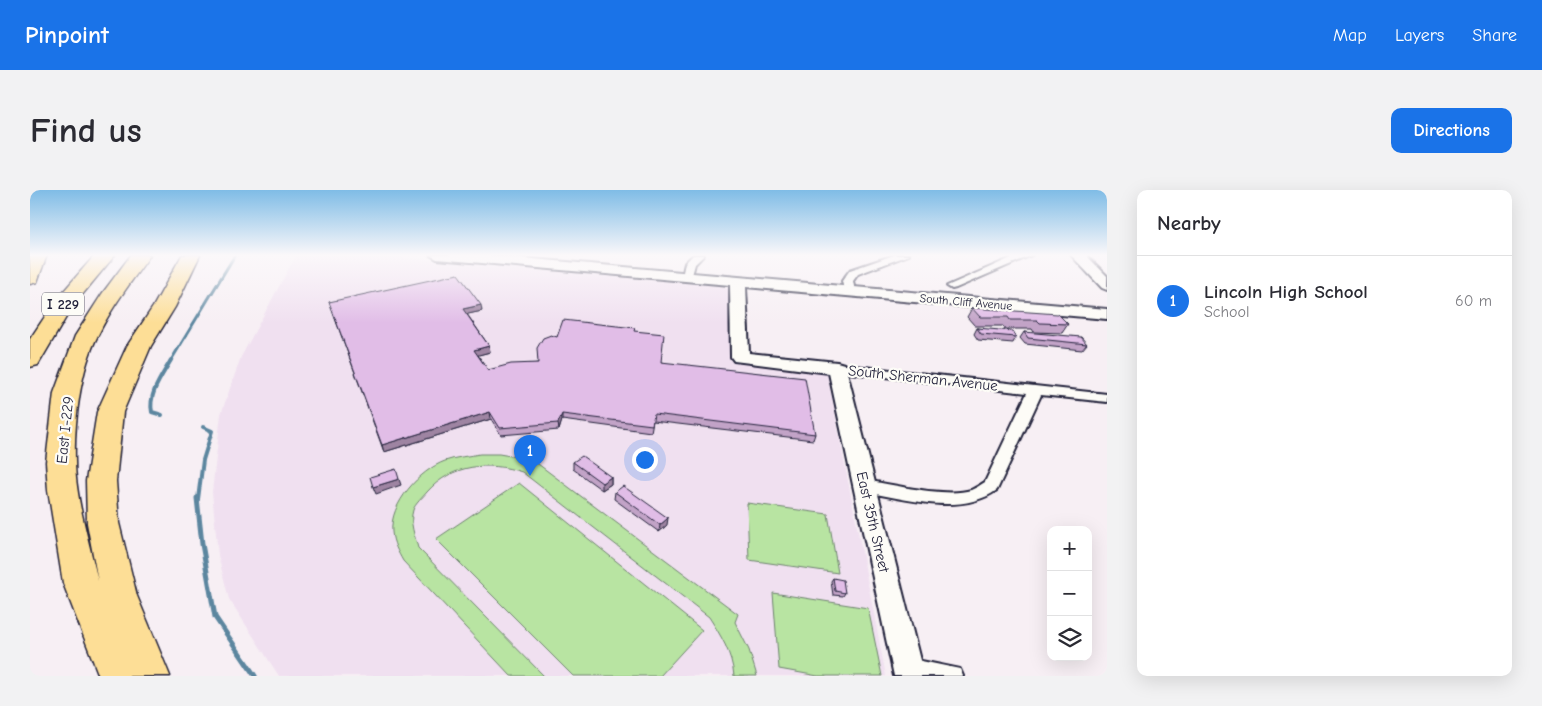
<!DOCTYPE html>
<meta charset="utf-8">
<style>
:root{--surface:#fff;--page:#f2f2f3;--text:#2b2b33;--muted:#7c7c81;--line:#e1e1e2;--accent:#1a73e8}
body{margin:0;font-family:"Comic Neue",sans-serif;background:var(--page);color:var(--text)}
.controls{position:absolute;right:15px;bottom:15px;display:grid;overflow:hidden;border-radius:10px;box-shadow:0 5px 20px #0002}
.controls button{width:45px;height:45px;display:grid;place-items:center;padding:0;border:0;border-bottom:1px solid var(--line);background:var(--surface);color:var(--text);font:25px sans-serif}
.you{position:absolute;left:614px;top:269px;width:18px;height:18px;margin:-12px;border:4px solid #fff;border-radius:50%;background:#1a73e8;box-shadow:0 0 0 8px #1a73e833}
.badge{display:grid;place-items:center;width:32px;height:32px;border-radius:50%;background:var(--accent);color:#fff;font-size:16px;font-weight:700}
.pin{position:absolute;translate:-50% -41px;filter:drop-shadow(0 1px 2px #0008)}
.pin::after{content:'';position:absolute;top:26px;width:18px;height:15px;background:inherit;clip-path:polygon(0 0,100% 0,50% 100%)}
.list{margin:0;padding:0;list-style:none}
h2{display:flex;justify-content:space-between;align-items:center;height:65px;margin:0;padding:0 20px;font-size:21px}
h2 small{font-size:16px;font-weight:400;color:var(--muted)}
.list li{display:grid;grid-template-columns:32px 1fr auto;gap:15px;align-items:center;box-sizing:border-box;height:90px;padding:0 20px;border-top:1px solid var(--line)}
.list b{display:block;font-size:19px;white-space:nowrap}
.list p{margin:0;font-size:16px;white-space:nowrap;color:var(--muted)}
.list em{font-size:16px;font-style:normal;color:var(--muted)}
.icon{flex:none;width:28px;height:28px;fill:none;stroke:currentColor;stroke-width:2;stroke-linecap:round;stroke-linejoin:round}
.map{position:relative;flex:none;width:1077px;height:486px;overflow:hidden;border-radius:10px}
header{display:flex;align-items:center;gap:30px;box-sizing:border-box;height:70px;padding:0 25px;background:var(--accent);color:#fff}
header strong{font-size:24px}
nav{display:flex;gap:28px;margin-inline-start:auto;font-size:18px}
.intro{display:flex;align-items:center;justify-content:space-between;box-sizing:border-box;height:120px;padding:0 30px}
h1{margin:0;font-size:35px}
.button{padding:12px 22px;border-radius:10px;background:var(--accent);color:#fff;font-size:18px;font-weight:700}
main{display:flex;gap:30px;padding:0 30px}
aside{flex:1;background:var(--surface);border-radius:10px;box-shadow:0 5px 20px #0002}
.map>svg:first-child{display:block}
</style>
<header>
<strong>Pinpoint</strong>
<nav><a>Map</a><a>Layers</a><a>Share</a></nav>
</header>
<div class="intro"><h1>Find us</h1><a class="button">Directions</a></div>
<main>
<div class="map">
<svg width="1077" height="486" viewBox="0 0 1077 486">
<rect width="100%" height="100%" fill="#f7eff4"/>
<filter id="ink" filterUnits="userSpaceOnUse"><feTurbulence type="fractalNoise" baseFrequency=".02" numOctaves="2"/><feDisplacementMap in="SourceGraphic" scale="10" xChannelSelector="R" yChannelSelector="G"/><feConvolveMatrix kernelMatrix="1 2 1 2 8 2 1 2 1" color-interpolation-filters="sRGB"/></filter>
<g filter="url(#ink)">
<path fill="#f0e0f0" d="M266,65H346L689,96L699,99L701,171L797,182L856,486H249L199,409L188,365L182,302L191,224L211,167Z"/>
<path fill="#b8e4a2" stroke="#6d836e" d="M450,264H469L492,268L496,265L708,424L705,432L719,460L727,486H704C702,463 691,446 679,427L492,282C458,271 422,274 397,302C393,307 385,314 383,320C379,333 385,346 388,358L514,486H481L373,371C368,362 363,353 362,342C359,314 390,280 415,271C426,267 439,266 450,264Z
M489,293L672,440L630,486H543L406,349Z
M717,313L798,324L808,383L719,370Z
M743,403L838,418L852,486H788L749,479Z"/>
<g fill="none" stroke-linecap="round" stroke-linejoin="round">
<path stroke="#5b869f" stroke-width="3" d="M140,172L205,65"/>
<path stroke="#5b869f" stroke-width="4" d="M132,225L122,222C118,204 132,186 141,170
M168,309L173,270L182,241L173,237"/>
<path stroke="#5b869f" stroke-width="5" d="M167,308L172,354L185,427L225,486"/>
<defs>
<path id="street" d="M663,65H674L665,74L661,89H653L652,87L655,73Z
M864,65H879L828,84L823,91L825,102L819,105L815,104L812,91L820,80Z
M988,65H1002L926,98L922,99L917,96Z
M807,174L1077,204V212L1011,205L967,300C930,327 875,308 834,302L828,300L826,296L828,292L834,290C861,294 916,308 941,300C946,298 950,295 955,292L997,203L802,181L800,178Z
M877,468L930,479L933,486H871L866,478L869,471Z"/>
<path id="secondary" d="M400,65H457L1077,119V129L716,97L719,163L807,172L814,174L816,178L894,486H864L799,183L704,171L701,167L700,95L407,69Z
M1041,65H1056L1077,86V100L1072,98Z"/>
<path id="highway" d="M0,65H17L7,92L0,94Z
M65,65H85L42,117L8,175L0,177V149L26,110Z
M101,65H120C102,91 82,116 68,145C50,180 44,232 45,271C45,306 60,356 68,391L57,333L56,291L67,222L97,156L123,117L152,65H170L145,117L121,156L93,222L86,291L89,333L107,406L140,486H69L33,393L18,300L16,272L24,203L45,146L72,104Z"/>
</defs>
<use href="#street" stroke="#22223b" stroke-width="4"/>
<use href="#secondary" stroke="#22223b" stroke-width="4"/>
<use href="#highway" stroke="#22223b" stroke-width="3"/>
<use href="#street" fill="#fdfcf7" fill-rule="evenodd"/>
<use href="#secondary" fill="#fdfcf7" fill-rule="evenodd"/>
<use href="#highway" fill="#fdde96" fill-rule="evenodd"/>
</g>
<path fill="#c2a3c7" stroke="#22223b" d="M299,112L452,121L437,124L459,156L460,162L448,165L458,180L508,173L527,147L604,141L631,172L785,244L783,250L623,231L621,242L532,230L529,240L471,245L461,229L354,262Z
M942,118L1038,134L1032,143L1004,142L1002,139H975L973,136H945L937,127Z
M947,138L986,147L983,153L948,150L944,144Z
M994,142L1057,154L1052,160L995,154L990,148Z
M543,272L581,287V294L572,300L543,279Z
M585,302L637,335L629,342L584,309Z
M803,388L815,403L813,406L803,405L801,391Z"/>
<path fill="#9e84a2" stroke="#22223b" d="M451,115L452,121L434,125L433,119Z
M459,156L460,162L445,166L444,160Z
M460,222L461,229L354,262L352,255Z
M532,224V230L529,240L528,233Z
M581,287V294L572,300V293Z
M369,289L371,295L346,304L343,297Z
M638,328L637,335L629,342L630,335Z"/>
<path fill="#e1bde7" stroke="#22223b" d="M428,84L451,115L433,119L459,156L444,160L458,180L481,174L508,173L507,158L513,148L521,145L527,147L533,130L605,138L604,141L634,144L631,172L775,188L785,244L624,224L622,235L532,224L528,233L470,238L460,222L352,255L299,112Z
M942,118L1028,124L1038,134L1010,133L1007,130H980L978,127H950Z
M947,138L982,141L986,147L951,144Z
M994,142L1051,147L1057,154L998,148Z
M552,266L581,287L572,293L543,272Z
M366,279L369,289L343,297L340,287Z
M593,296L638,328L630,335L585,302Z
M803,388L813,390L815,403L805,401Z"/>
</g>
<linearGradient id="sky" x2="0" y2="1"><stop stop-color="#7fbce6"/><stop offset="0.49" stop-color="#fbf8fa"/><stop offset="1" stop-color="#fbf8fa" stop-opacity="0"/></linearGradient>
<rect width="1077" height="133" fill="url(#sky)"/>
<g text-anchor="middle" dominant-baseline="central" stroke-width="4.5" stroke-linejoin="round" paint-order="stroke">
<g font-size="12" fill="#22223b" stroke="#fdfcf7">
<text transform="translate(936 112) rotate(5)">South Cliff Avenue</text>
</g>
<rect fill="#fdfcf7" stroke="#646373" stroke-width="1" x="12" y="102.5" width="42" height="23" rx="4"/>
<g font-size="14" font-weight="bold" fill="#22223b">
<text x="33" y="114">I 229</text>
</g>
<g font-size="15" fill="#22223b" stroke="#fdfcf7">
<text transform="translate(893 188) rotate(6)">South Sherman Avenue</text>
<text transform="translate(35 240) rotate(-84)">East I-229</text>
<text transform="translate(843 332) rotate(77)">East 35th Street</text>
</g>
</g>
</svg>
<div class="controls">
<button>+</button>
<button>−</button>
<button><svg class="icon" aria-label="layers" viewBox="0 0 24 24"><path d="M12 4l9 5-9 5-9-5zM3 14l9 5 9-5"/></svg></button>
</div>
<div class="you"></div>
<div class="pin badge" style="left:500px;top:286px">1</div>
</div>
<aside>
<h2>Nearby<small></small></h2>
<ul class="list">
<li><span class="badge">1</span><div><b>Lincoln High School</b><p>School</p></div><em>60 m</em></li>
</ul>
</aside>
</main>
